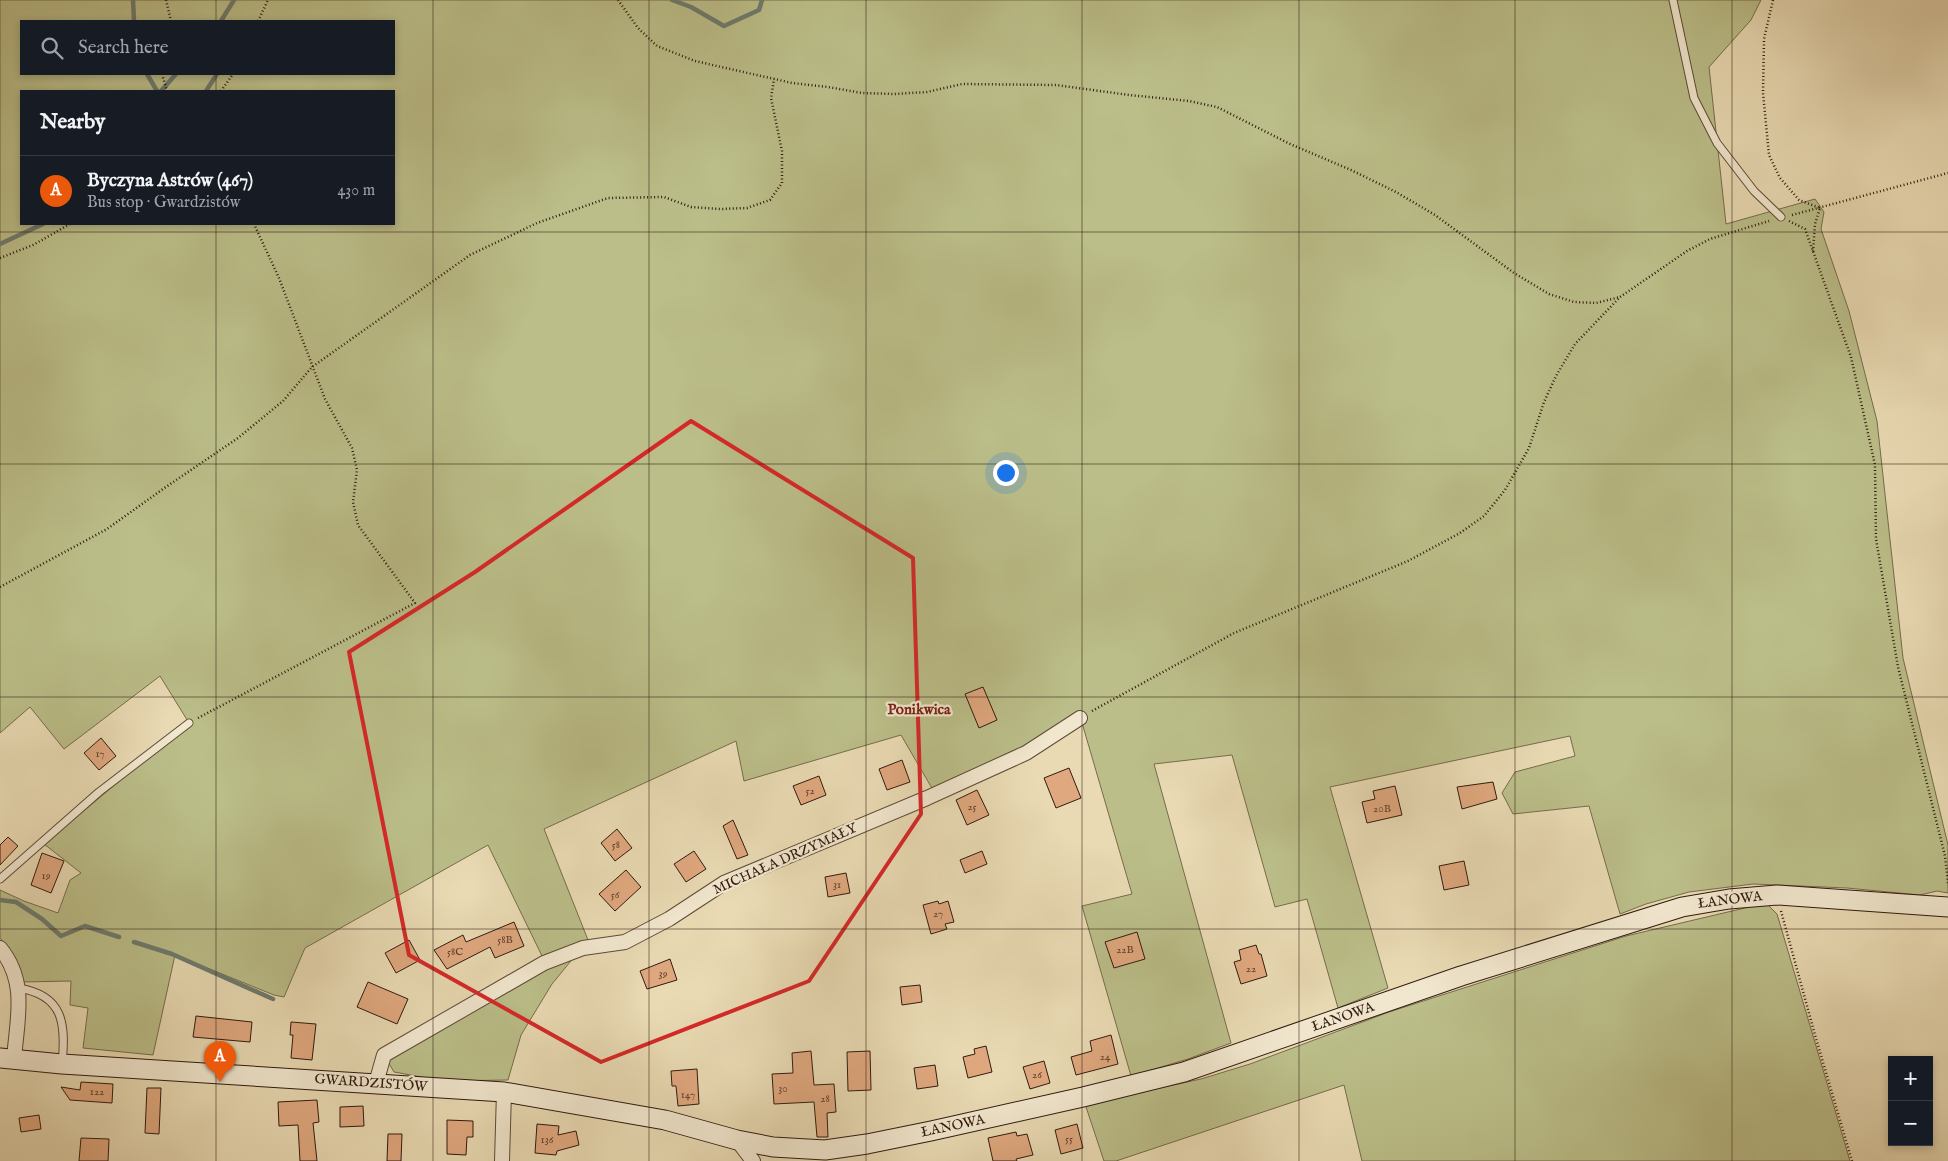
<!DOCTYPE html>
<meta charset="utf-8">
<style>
:root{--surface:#171b24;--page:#242831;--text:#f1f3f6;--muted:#9ea1a6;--line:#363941;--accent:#ea580c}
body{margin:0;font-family:"IM FELL English",serif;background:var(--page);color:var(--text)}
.controls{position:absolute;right:15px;bottom:15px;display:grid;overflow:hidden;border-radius:0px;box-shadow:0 2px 8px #0003}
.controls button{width:45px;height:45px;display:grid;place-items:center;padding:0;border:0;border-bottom:1px solid var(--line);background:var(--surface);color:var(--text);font:25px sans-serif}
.you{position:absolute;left:1005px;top:472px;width:18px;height:18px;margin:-12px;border:4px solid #fff;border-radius:50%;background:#1a73e8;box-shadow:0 0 0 8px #1a73e833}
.badge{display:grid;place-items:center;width:32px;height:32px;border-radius:50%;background:var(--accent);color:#fff;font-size:16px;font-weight:700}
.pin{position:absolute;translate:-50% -41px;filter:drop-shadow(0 1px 2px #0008)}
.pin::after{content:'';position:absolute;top:26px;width:18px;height:15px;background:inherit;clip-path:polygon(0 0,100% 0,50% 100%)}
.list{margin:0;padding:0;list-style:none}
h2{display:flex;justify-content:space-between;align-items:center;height:65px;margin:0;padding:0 20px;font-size:21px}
h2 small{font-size:16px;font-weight:400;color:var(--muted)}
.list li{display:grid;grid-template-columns:32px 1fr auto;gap:15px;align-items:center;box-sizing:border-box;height:70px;padding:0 20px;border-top:1px solid var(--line)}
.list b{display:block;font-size:19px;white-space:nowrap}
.list p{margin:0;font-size:16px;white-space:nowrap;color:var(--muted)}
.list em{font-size:16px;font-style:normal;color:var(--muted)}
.icon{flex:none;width:28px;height:28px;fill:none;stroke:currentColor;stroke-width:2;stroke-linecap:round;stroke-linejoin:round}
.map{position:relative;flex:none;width:1948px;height:1161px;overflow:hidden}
.search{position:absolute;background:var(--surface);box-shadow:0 2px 8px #0003;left:20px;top:20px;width:375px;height:55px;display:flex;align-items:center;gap:12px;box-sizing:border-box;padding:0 18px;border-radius:0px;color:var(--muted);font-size:19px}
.panel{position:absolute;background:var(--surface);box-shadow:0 2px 8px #0003;left:20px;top:90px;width:375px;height:135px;border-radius:0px}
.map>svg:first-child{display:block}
</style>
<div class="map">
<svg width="1948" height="1161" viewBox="0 0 1948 1161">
<rect width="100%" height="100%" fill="#e9dab3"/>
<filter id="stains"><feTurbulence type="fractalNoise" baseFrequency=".004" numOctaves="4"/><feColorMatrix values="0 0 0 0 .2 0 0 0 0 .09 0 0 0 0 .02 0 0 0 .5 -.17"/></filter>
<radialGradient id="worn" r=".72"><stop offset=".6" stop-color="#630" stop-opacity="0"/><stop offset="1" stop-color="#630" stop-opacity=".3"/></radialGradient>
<path fill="#bbbe89" stroke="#766c4c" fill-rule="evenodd" d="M0,0H1761L1751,20L1709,67L1726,224L1815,199L1824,212L1821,229L1849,311L1877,421L1903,658L1948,845V893L1937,891L1920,895L1847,888L1753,884L1689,892L1646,904L1620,914L1589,806L1513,814L1502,793L1515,772L1575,756L1570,736L1330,787L1388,988L1338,1008L1307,899L1275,907L1232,755L1154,764L1231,1043L1188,1059L1131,1076L1082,906L1132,894L1080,716L1023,748L933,790L901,735L744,781L736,741L544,829L588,940L542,956L488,845L305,948L284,997L274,995L175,955L153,1055L83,1048L88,1008L70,1005L71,981L22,982L16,959L0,938V890L24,901L58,913L70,880L81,873L44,844L189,723L160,676L64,749L30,707L0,733ZM21,21H394V74H21ZM21,91H394V224H21Z
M1766,903L1777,914L1850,1161H1362L1344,1085L1116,1161H1104L1085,1104L1201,1079L1250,1064L1389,1012L1626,936Z
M579,951L552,984L521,1035L508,1080L443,1081L394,1072L384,1055L503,990Z"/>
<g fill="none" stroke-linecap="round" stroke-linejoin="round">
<path stroke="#6e7b6e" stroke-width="4.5" d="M133,0L134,21
M672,0L691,7L724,26L759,10L762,0
M221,21L234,0
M147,74L157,91
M161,91L176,74
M206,91L217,74
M0,244L43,224
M0,900L16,902L42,919L61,936L85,926L119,937
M134,942L172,954L273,999"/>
</g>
<path fill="#e0a87f" stroke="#311a10" d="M983,687L997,720L979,728L965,694Z
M101,738L116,756L99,770L84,753Z
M902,760L910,782L887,790L879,769Z
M1069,768L1081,798L1056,808L1044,778Z
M819,776L826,795L801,805L793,786Z
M1493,782L1497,799L1462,809L1457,787Z
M1395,786L1402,815L1367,823L1362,802L1375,799L1373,791Z
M977,790L989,815L967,825L956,800Z
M733,820L748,855L737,859L723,826Z
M617,829L632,848L615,861L601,843Z
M8,837L18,846L0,865V845Z
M694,851L706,869L686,882L674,864Z
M982,851L987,864L965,873L960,860Z
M42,853L64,861L51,893L31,885Z
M1464,861L1469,885L1444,890L1439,866Z
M626,870L641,887L615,911L599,894Z
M846,873L850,893L828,897L825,877Z
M938,901L939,904L948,901L954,922L945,924L947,929L931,934L923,905Z
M514,922L524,946L495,958L490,947L447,969L434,950L463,935L466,942Z
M1137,932L1145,959L1114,968L1105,942Z
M409,940L420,960L396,973L385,953Z
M1256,945L1259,954H1261L1267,976L1241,984L1234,962L1241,960L1239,950Z
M670,959L677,980L647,989L640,971Z
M368,982L408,999L397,1024L357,1007Z
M920,985L922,1002L902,1005L900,987Z
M196,1016L252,1022L250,1042L193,1037Z
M291,1022L316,1024L312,1060L291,1058L293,1035H290Z
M1111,1035L1118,1064L1076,1075L1071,1057L1092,1051L1090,1041Z
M986,1046L992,1072L968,1078L963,1057L975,1054L974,1049Z
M811,1051L814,1085L834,1084L836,1112L827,1113L828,1137H817L814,1102L774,1104L772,1074L793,1073L792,1053Z
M870,1051L871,1090L848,1091L847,1052Z
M1044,1061L1050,1083L1030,1089L1023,1067Z
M935,1065L938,1086L917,1089L914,1068Z
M697,1069L699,1104L678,1106L676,1086H672L671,1071Z
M81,1082L113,1084L112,1103L70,1100L61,1087L80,1090Z
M147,1088H161L159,1134L145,1133Z
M317,1100L319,1122L313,1123L317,1161H300L298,1125L279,1126L278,1102Z
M363,1106L364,1126L340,1127V1107Z
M39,1115L41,1129L21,1132L19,1118Z
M447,1120L473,1121V1137H467L466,1155L447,1154Z
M537,1124L559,1126L558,1135L576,1131L579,1145L557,1151L556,1155L535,1153Z
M1077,1124L1083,1148L1061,1154L1055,1130Z
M1016,1132L1017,1136L1027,1134L1033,1155L1016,1159L1017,1161H993L988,1138Z
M388,1134H402L401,1161H387Z
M81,1138L109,1139L108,1161H79Z"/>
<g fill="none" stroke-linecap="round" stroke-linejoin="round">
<defs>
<path id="lane" d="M1673,0L1694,98L1717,143L1754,191L1781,217
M0,879L99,792L189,723
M18,988C64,995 66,1024 62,1064"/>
<path id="street" d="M0,948C28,982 17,1019 14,1059
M376,1083L384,1055L544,963L583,948L625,942L669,919L724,883L927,798L1026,753L1080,718
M737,1140L753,1161
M502,1161L504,1092"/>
<path id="secondary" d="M0,1058L62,1064L504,1092L665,1120L737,1140L773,1147L825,1150L867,1144L931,1131L1083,1097L1184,1072L1461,976L1682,907L1729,899L1777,895L1948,907"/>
</defs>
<use href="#lane" stroke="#5f4a39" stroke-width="9"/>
<use href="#street" stroke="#5f4a39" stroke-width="16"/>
<use href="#secondary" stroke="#311a10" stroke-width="21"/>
<path stroke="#311a10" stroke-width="2.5" stroke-dasharray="1 2.5" stroke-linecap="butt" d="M166,0L171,21
M618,0L638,28L657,46L695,61L792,83L828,87L862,93L894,94L927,92L962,84L1056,85L1129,95L1189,101L1217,107L1290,144L1351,170L1396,192L1435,215L1514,273L1549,294L1574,302L1596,303L1620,297
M1773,0L1764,39L1763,93L1769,155L1780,178L1799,200L1820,208L1815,224L1813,252
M258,21L268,0
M162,74L167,91
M221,91L233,74
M1792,215L1948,173
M1789,221L1805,229L1851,357L1875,465L1876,539L1898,667L1945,856L1948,883
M0,258L33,245L70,224
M0,587L107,529L163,489L238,438L283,401L312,367L470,255L537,223L608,198L664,197L691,207L720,209L747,208L770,200L782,183V151L771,98L774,79
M1092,711L1234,633L1408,561L1460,533L1484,516L1505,490L1529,448L1544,402L1556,376L1575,344L1620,297L1687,251L1710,239L1769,221
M198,718L415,603L358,525L353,502L357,470L352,448L325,399L279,278L254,224
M1781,911L1815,1035L1852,1161"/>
<use href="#lane" stroke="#f1e7ce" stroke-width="7"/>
<use href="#street" stroke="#f1e7ce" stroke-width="14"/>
<use href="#secondary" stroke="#f1e7ce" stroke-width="19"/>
</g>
<path fill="none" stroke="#d62828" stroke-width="4" stroke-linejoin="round" d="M691,421L913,558L921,814L809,981L601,1062L409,955L349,652L475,572Z"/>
<path fill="none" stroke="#311a10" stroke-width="1" stroke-opacity="0.55" d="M216,0V21M433,0V1161M649,0V1161M866,0V1161M1082,0V1161M1299,0V1161M1515,0V1161M1732,0V1161M216,74V91M216,224V1161M0,232H1948M0,464H1948M0,697H1948M0,929H1948"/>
<g text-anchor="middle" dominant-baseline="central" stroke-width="4.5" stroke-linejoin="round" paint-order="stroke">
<g font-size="11" fill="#5d3e2c">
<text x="100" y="754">17</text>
<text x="810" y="791">52</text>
<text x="972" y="807">25</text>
<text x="1382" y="809">20B</text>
<text x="616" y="845">58</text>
<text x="46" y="876">19</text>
<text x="837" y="885">31</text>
<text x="615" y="895">56</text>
<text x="938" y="914">27</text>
<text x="505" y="940">58B</text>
<text x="1125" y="950">22B</text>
<text x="455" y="952">58C</text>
<text x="1251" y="969">22</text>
<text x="663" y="974">39</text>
<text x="1105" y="1057">24</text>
<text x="1037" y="1075">26</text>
<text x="783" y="1089">30</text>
<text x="97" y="1092">122</text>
<text x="688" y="1095">147</text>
<text x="825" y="1099">28</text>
<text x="1069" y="1139">55</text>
<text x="547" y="1140">136</text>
</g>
<g font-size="14" fill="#311a10" stroke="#f1e7ce">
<text transform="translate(785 859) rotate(-24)">MICHAŁA DRZYMAŁY</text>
<text transform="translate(1730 900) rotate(-7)">ŁANOWA</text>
<text transform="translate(1343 1017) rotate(-19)">ŁANOWA</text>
<text transform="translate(371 1083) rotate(4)">GWARDZISTÓW</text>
<text transform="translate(953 1126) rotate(-12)">ŁANOWA</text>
</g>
<g font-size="15" font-weight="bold" fill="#7a1f14" stroke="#f1e7ce">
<text x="919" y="709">Ponikwica</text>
</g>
</g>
<rect width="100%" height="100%" filter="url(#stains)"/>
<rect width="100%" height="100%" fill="url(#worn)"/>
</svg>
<div class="controls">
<button>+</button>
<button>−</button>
</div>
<div class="you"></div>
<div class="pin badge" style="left:220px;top:1082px">A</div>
<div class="search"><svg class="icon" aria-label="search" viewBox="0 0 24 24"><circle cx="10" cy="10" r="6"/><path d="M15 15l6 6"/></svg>Search here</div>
<section class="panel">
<h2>Nearby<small></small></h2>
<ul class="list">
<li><span class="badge">A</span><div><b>Byczyna Astrów (467)</b><p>Bus stop · Gwardzistów</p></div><em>430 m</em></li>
</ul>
</section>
</div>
